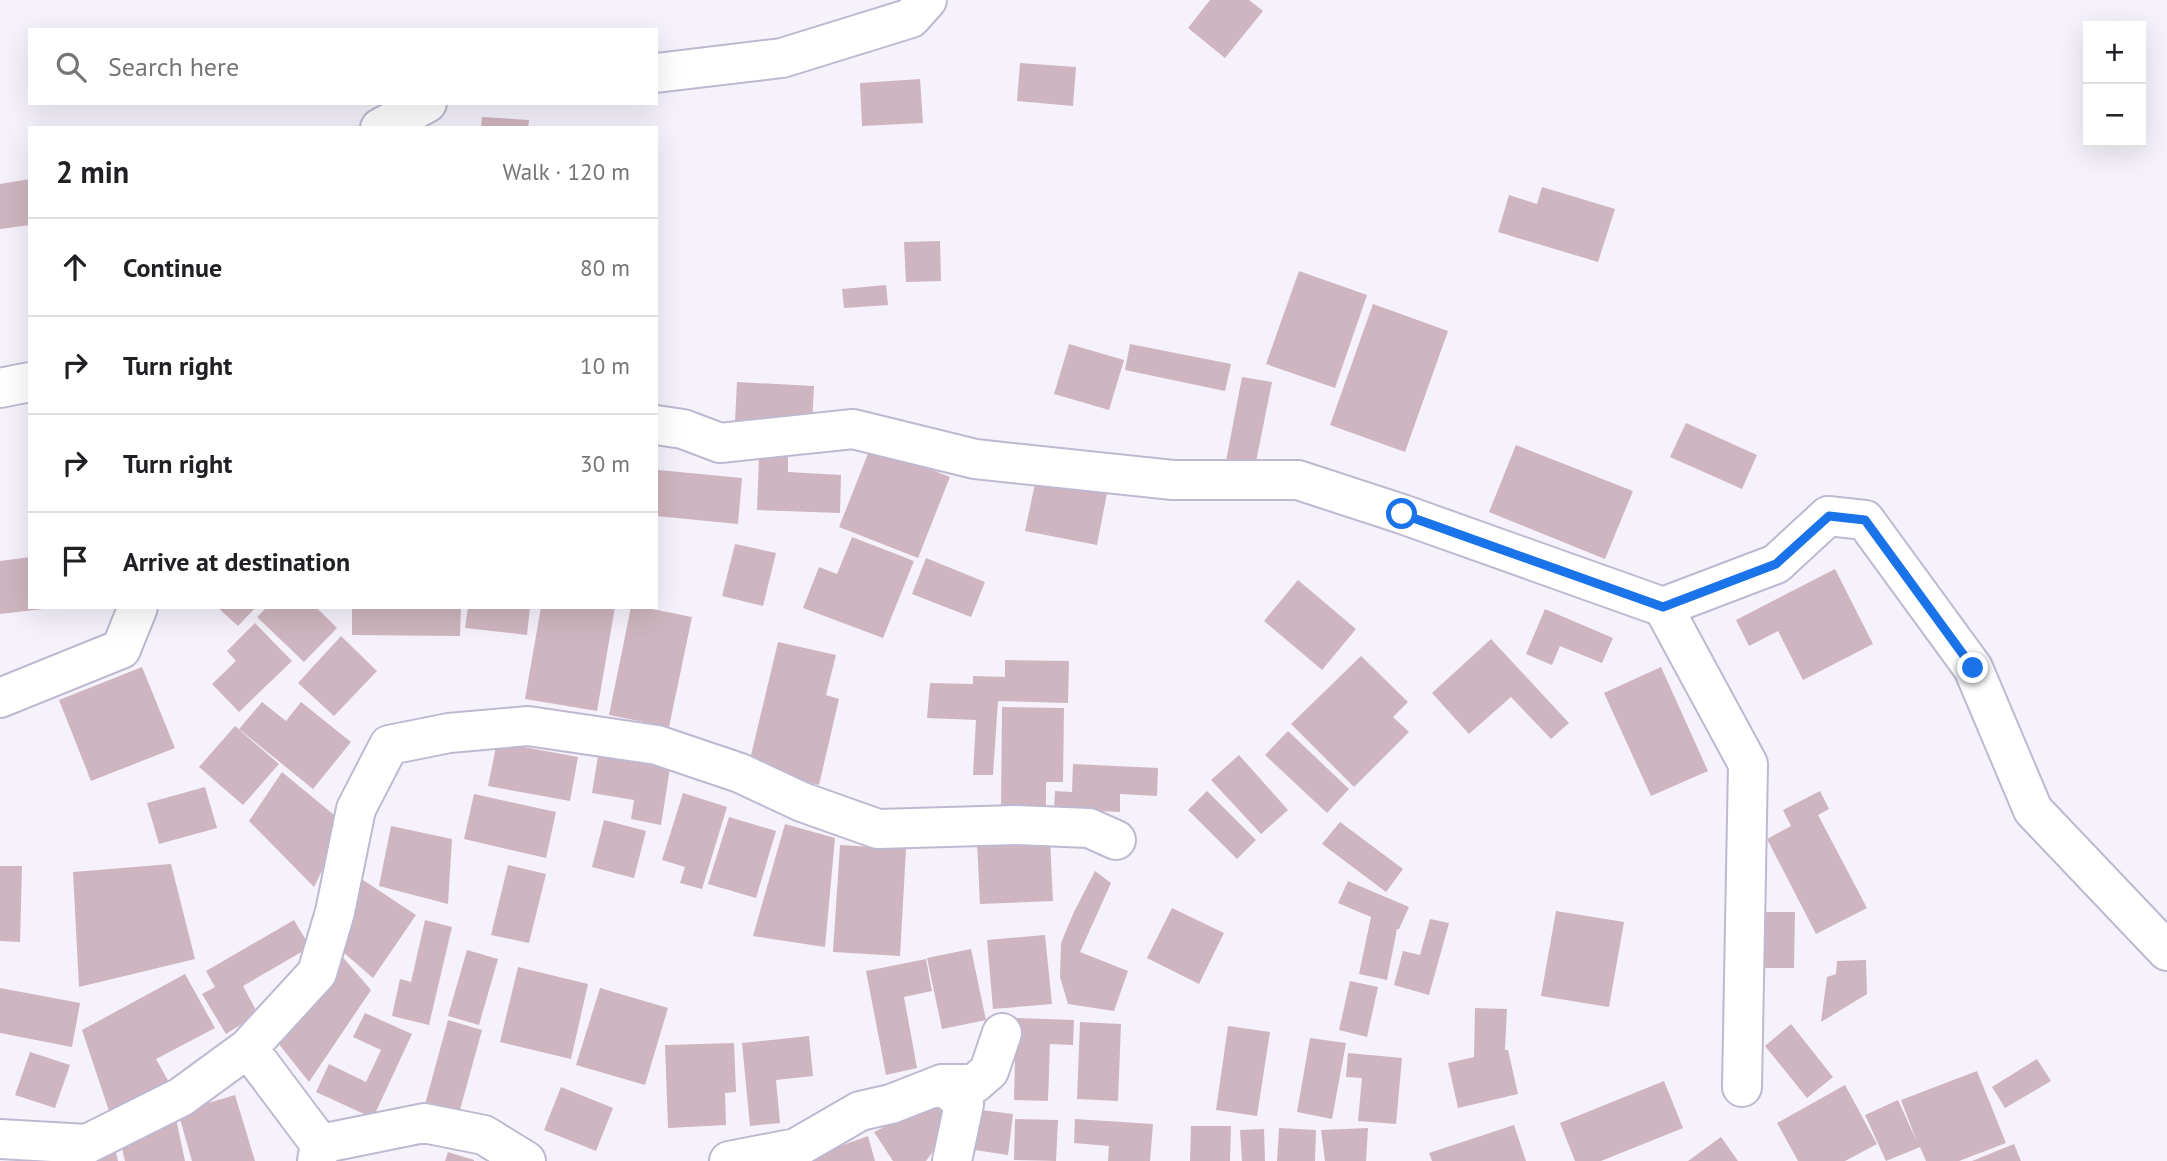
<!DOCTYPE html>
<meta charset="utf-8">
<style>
:root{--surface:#fff;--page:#f6f6f6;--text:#202124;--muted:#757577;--line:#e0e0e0}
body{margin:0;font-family:"PT Sans",sans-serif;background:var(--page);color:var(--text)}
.controls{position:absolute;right:21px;top:21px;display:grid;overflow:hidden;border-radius:0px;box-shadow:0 7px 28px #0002}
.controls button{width:63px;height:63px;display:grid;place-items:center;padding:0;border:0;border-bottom:2px solid var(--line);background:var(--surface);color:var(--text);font:35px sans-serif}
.stop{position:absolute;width:21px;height:21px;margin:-16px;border:5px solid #1a73e8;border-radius:50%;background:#fff}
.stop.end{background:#1a73e8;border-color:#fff;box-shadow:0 2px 7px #0008}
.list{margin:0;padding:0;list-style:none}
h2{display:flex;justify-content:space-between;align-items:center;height:91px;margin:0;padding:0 28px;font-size:30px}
h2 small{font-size:23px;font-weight:400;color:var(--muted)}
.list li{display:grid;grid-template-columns:46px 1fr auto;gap:21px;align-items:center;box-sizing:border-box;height:98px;padding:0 28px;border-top:2px solid var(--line)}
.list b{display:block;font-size:26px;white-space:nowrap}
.list em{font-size:23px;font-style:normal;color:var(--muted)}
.icon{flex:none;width:38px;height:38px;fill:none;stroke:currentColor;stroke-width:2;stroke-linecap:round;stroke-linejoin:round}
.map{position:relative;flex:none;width:2167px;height:1161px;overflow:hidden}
.search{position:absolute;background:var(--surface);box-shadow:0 7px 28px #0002;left:28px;top:28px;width:630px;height:77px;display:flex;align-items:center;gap:18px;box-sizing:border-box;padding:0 24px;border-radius:0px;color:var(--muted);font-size:26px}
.panel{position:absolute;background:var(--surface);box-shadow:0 7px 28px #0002;left:28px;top:126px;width:630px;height:483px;border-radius:0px}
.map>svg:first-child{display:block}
</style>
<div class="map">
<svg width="2167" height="1161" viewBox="0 0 2167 1161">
<rect width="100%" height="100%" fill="#f5f2fc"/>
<path fill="#cfb5bf" d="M1210,0H1249L1263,11L1225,58L1188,28Z
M1020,63L1076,67L1073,106L1017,101Z
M920,79L923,123L862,126L860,83Z
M482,117L529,120L528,128H481Z
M30,179V225L0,229V184Z
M1542,187L1615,209L1598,262L1498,232L1509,195L1537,204Z
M940,241L941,281L906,282L904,242Z
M1299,271L1367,295L1335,388L1266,364Z
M886,285L888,305L844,308L842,289Z
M1373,304L1448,331L1405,452L1330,425Z
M1069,344L1124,360L1109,410L1054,394Z
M1130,344L1231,364L1225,391L1125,370Z
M1242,377L1272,382L1255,467L1226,461Z
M737,382L814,386L812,425L735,421Z
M1686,423L1757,455L1742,489L1670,457Z
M1516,445L1633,491L1605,559L1489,512Z
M871,446L950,477L918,558L839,527Z
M759,456L788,457V472L841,475L840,513L757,510Z
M658,470L742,478L738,524L656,516Z
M1036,479L1107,493L1097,545L1025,531Z
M852,537L914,561L883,638L803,608L819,567L837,574Z
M735,544L776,553L763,606L722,596Z
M30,557V607H43V609L0,614V561Z
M926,558L985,582L971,617L912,594Z
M1835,569L1873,644L1803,680L1778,631L1749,646L1736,620Z
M1298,580L1356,629L1322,670L1264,621Z
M217,607H256L238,626Z
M267,607H316L337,628L304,662L257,617Z
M352,607H461L460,636L352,635Z
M468,607H530L527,635L465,628Z
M541,607H615L597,711L525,699Z
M631,607H642L692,617L669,727L609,715Z
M1545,609L1613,638L1602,663L1560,646L1552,665L1526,654Z
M255,623L292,661L239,712L212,684L236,661L227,651Z
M341,636L377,671L334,716L298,683Z
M1491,639L1569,723L1551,739L1511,697L1469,734L1432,693Z
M778,642L836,655L826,695L839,699L819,785L748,768Z
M1361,656L1408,702L1393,717L1409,732L1354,787L1291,724Z
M1005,660L1069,661L1068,703L998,701L993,775H973L976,720L927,718L930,683L973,684V676L1005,677Z
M142,667L175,748L91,781L59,700Z
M1661,667L1708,771L1651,796L1604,693Z
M262,702L286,721L301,702L351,742L313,789L239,729Z
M1002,707L1064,708L1063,782H1046V809H1001Z
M235,726L279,764L243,805L199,767Z
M1288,731L1349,789L1327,813L1265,755Z
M497,742L578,757L570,801L488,786Z
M1239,755L1288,810L1261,834L1211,780Z
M598,756L670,768L661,825L631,819L634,800L592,793Z
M1073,764L1158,768L1157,796L1120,794V812L1054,809L1055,791L1072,792Z
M282,772L345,824L314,887L249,821Z
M205,787L217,828L159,844L147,803Z
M1207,791L1256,840L1237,859L1188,810Z
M1820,791L1829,809L1818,815L1867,908L1816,934L1767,839L1791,826L1783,810Z
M683,793L727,807L702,889L680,883L685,867L662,860Z
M474,794L556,812L546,858L464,839Z
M729,817L776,831L756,898L708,884Z
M604,820L646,831L634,878L592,867Z
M1340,822L1403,869L1386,892L1322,844Z
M785,824L835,838L825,947L753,936Z
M391,826L452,839L448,904L379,886Z
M1050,839L1053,901L980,904L977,842Z
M840,845L906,849L900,956L833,952Z
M171,864L195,959L79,987L73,872Z
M508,865L546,874L529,943L491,935Z
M0,866H22L20,942L0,941Z
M1095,871L1111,883L1080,952L1128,971L1114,1011L1068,1004L1060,977L1061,943L1073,914Z
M354,874L416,915L373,978L336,946Z
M1348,881L1409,907L1399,929H1397L1387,980L1359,974L1371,917L1338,903Z
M1172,908L1224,933L1199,984L1147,958Z
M1556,911L1624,922L1609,1007L1541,996Z
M1761,912H1795L1794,968H1760Z
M1430,919L1449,923L1429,995L1394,985L1403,951L1420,955Z
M294,920L310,947L243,986L258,1014L226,1034L202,994L215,987L206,971Z
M425,920L452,927L429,1025L392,1016L400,979L411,982Z
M1045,935L1052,1004L993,1009L987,940Z
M971,949L986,1020L942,1029L927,958Z
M467,950L498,959L479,1025L448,1016Z
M340,954L371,990L309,1082L274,1038Z
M926,959L932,991L904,997L917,1068L886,1075L866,971Z
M1866,960L1867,994L1821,1022L1827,977L1836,974L1837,961Z
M518,967L588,984L571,1059L500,1042Z
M185,974L215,1028L156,1059L170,1084L111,1117L82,1030Z
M1350,981L1378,987L1367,1037L1339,1030Z
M0,988L80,1003L72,1047L0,1033Z
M600,988L668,1008L645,1085L576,1065Z
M1475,1008L1507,1009L1505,1050H1508L1518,1094L1458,1108L1448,1063L1474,1057Z
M365,1013L412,1034L373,1118L316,1092L329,1064L366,1082L381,1050L353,1037Z
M1016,1018L1074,1020L1073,1045L1050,1044L1048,1101L1014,1100Z
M448,1020L482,1030L458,1117L424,1108Z
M1080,1022L1121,1024L1118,1101L1077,1099Z
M1791,1024L1833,1077L1807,1098L1765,1046Z
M1228,1026L1270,1032L1257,1116L1216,1110Z
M809,1036L813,1076L776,1080L780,1123L750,1126L742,1043Z
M1310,1038L1346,1043L1332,1119L1297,1112Z
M734,1043L736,1092L725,1093L726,1125L668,1128L665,1045Z
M30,1052L70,1065L55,1108L15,1095Z
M1348,1053L1402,1058L1396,1124L1358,1121L1362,1078L1346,1077Z
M2037,1059L2051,1081L2005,1108L1992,1087Z
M1977,1071L2006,1143L1959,1161H1926L1920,1147L1886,1161L1865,1115L1898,1100L1917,1142L1901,1100Z
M1664,1081L1683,1128L1601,1161H1575L1560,1123Z
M1845,1085L1877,1144L1845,1161H1798L1777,1123Z
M561,1087L613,1108L596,1151L544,1130Z
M235,1095L255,1161H192L178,1112Z
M941,1099L953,1124L926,1161H893L874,1132Z
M973,1109L1013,1114L1008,1155L968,1149Z
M175,1114L185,1161H125L120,1140Z
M1015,1119L1058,1120L1056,1161L1014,1160Z
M1075,1119L1153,1124L1150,1161H1108L1109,1146L1074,1143Z
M1514,1125L1526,1161H1432L1429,1153Z
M1191,1126H1231L1230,1161H1190Z
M1279,1128L1316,1130L1315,1161H1277Z
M1368,1128L1366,1161H1325L1321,1130Z
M1264,1129L1265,1161H1242L1240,1130Z
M868,1136L875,1161H808L807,1158Z
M1721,1137L1738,1161H1688Z
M2014,1144L2021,1161H1972Z
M115,1149L118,1161H67Z
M448,1152L474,1160V1161H445Z"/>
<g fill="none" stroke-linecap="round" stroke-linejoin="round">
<defs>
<path id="minor" d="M656,73L782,58L911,18L927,0
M380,128L427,103
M0,388L30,382
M656,425L683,429L720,443L853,429L975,459L1173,480H1298L1402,514L1663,607L1776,564L1828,516L1865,520L1973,668L2033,810L2167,951
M1663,607L1748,764L1742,1087
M0,698L121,649L138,607
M248,1048L320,1144L317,1161
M942,1084H974L989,1071L1002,1033
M0,1139L87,1144L181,1097L248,1048L317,973L335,912L356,809L389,745L449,733L528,726L657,745L740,773L802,802L878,829L1016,825L1089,828L1116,840
M320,1144L424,1123L484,1135L526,1161
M729,1161L796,1148L860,1111L891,1104L942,1084L964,1104L952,1161"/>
</defs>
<use href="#minor" stroke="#beb9d0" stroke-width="42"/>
<use href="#minor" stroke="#fff" stroke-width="38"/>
</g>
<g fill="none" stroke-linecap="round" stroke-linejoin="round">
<path stroke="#1a73e8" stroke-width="9" d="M1402,514L1663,607L1776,564L1829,516L1865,520L1973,668"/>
</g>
</svg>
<div class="controls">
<button>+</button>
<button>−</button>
</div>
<div class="stop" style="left:1402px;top:514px"></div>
<div class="stop end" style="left:1973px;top:668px"></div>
<div class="search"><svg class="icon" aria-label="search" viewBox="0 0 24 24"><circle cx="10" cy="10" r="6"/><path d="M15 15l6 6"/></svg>Search here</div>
<section class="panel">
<h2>2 min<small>Walk · 120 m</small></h2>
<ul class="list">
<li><svg class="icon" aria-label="ahead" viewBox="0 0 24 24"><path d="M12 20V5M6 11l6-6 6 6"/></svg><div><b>Continue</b></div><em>80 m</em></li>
<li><svg class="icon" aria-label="right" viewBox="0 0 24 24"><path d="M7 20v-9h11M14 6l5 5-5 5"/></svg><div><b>Turn right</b></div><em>10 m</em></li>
<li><svg class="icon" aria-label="right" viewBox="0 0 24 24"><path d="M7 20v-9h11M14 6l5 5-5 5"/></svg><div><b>Turn right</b></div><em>30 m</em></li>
<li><svg class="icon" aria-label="arrive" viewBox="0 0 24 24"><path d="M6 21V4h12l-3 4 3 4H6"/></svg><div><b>Arrive at destination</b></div></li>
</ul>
</section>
</div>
